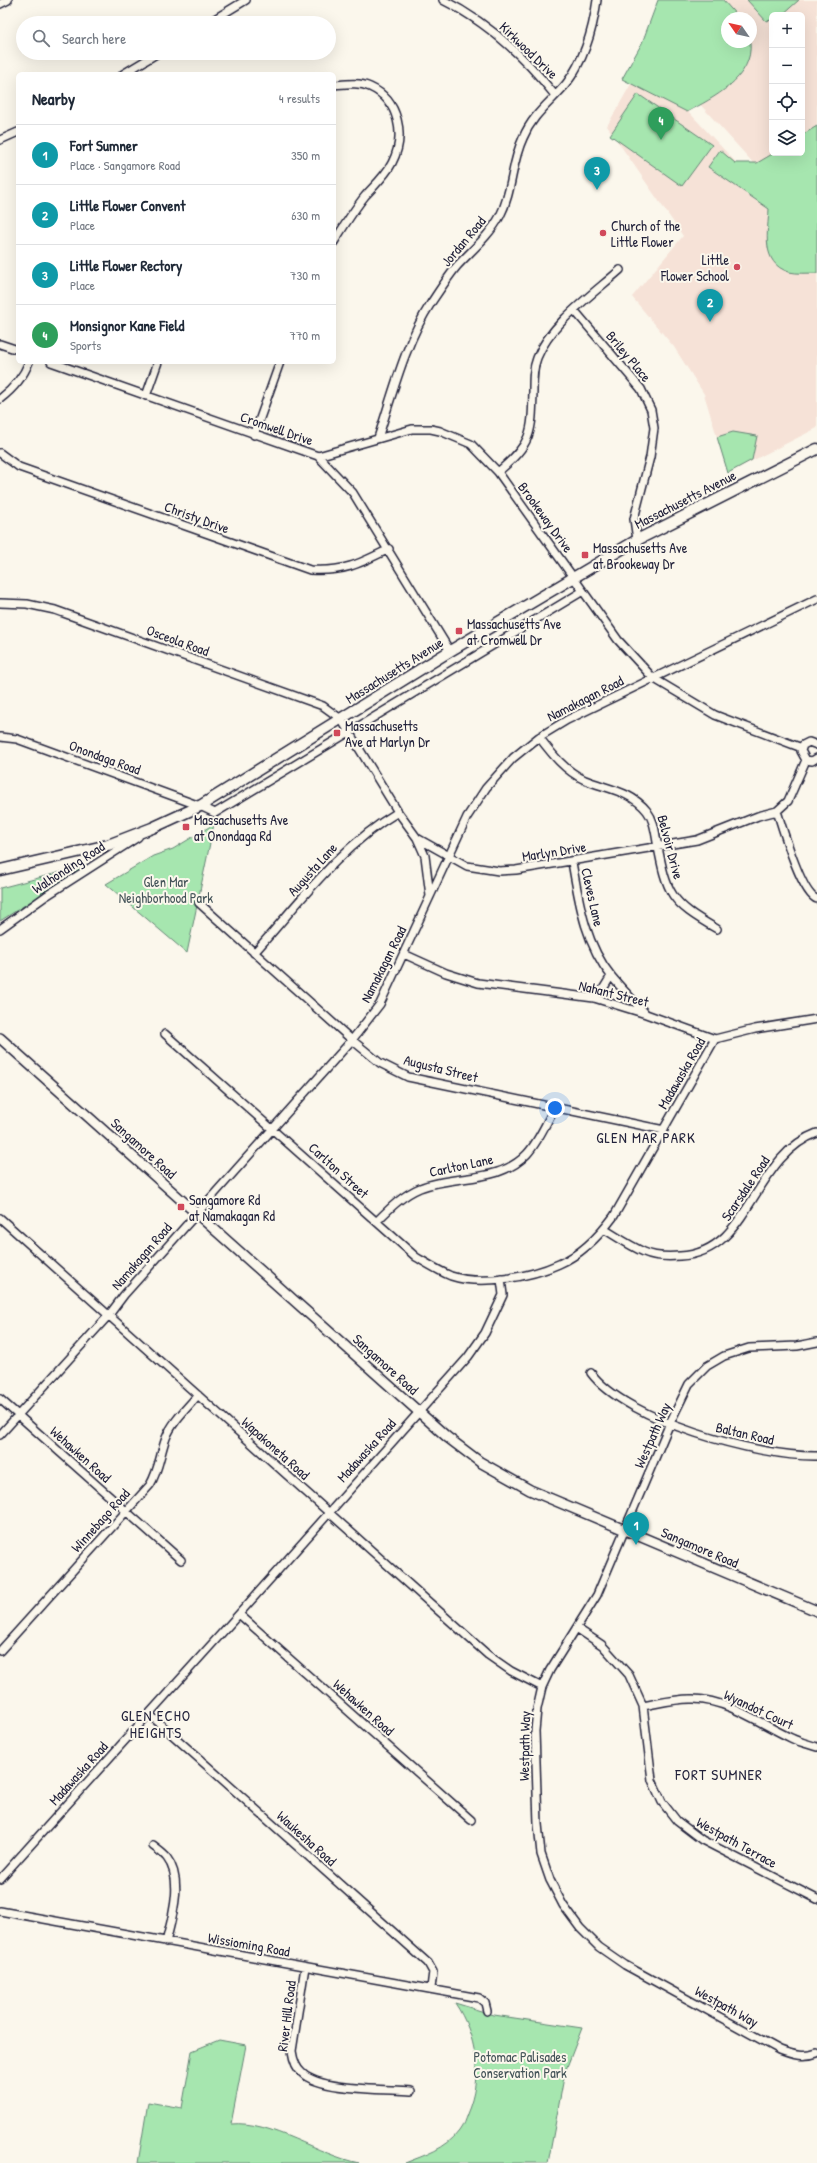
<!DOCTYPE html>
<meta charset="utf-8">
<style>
:root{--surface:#fff;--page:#f6f6f7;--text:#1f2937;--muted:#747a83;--line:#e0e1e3;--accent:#d1495b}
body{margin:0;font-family:"Patrick Hand",sans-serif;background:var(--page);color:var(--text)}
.controls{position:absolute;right:12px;top:12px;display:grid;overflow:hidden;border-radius:6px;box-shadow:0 4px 16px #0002}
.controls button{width:36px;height:36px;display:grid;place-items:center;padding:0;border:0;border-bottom:1px solid var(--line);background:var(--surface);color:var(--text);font:20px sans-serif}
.compass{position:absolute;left:721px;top:12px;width:36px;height:36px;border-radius:50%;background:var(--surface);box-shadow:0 4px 16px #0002;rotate:304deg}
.you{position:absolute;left:555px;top:1108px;width:14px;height:14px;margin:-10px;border:3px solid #fff;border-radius:50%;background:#1a73e8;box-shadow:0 0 0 6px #1a73e833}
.badge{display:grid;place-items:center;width:26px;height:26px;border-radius:50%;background:var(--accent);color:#fff;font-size:13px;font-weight:700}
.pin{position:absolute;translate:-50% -33px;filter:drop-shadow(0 1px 2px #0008)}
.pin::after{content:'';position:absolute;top:21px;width:14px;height:12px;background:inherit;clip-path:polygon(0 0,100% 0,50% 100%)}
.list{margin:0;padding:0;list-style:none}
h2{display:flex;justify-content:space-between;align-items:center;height:52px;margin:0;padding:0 16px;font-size:17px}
h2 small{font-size:13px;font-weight:400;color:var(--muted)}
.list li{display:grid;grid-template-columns:26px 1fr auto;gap:12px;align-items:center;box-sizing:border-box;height:60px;padding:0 16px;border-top:1px solid var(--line)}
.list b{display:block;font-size:15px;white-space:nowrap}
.list p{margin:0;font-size:13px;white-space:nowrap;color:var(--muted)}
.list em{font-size:13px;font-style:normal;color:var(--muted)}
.icon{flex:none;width:22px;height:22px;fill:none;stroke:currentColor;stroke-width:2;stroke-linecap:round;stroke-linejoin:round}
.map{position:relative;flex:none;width:817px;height:2163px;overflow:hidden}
.search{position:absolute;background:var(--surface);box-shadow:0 4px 16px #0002;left:16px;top:16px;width:320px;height:44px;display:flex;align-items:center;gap:10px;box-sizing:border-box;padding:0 14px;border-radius:22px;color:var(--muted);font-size:15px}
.panel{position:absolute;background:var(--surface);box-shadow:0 4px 16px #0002;left:16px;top:72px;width:320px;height:292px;border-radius:6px}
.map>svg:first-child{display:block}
</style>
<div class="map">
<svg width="817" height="2163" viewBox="0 0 817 2163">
<rect width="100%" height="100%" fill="#fbf7ec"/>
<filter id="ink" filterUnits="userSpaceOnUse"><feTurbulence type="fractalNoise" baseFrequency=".025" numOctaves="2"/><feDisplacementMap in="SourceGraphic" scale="8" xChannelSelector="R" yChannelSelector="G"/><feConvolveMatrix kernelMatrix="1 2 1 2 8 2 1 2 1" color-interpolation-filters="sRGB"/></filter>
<g filter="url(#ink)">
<path fill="#f6e2d7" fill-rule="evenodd" d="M665,0H817V199L777,189L657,57ZM772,15H802V153H772ZM727,18H751V42H727Z
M643,63L801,232L817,235V428L728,473L704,394L674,347L632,297L683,236L607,126Z"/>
<path fill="#a6e6af" stroke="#648475" d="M658,0H723L739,18H727V42H750C754,78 713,98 687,112L622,79L642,43Z
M747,0H799L782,15H772V20L766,21Z
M638,94L712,145L682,186L610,135Z
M817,126V273C808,273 797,274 789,272C760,263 768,232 769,209L708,167L720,150L735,163H757L774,153H802V135Z
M733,432L757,436L752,460L728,473L717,437Z
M214,824L187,953L106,884L153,856L173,849Z
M88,865L0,921V888Z
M455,2003L494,2015L582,2028L565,2072L548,2163H405C425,2155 446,2149 459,2131C463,2126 465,2119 467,2114C483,2077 477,2036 455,2003Z
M219,2040L246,2045L231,2124C271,2120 318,2155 359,2163H138L148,2102L182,2108L192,2051Z"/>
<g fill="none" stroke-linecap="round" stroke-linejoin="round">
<defs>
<path id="minor" d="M443,0C487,22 524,56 554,94
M0,4L8,0
M208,23L246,0
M123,74L158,53
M334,85C346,84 359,82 370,87C399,100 406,136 392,163C386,175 374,186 365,196C353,211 344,226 334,242
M0,140L18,132
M575,311L641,389L651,410L654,428L650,457L634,519L637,540
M0,344L18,350
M51,362L318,456L353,493L450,651
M146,396L158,362
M0,399C13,389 23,378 29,362
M254,435L280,362
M378,438C393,393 405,343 431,303C439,291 448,277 457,266C472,250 490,235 500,216C513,191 511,163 523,138C533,114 550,103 566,84C585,59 593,30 597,0
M0,453L19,467L310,570C344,572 359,564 389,549
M318,456L412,429H431L440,431L471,444L498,472L618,640L653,678L715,715L802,748
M498,472C532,443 532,434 533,391C533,379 533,368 537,358C550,324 593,294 620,270
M0,603L27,604L55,610L323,706L341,719L398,812L417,838L467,866L499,871L516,870L697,840L758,816L777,811L788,801L806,760
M0,737L17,739L200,806L215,813L583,591
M539,737C552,754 565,771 585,780C607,789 631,791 647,811C654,820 655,831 657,842C667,895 670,902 717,929
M817,745L809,742L803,745L801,751L806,760L812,761L817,758
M777,811C782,827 802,895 817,899
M417,838L425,856L430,896
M572,862C579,902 585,944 612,977C622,989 634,1001 645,1013
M199,903L352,1040L380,1063L408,1077L664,1130
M0,929L46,896L138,837
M254,953C299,903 340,846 398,812
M404,954L446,973L478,983L594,998L646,1014L715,1039L755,1029L817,1019
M594,998L603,989L611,976
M165,1034L416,1257C428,1264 439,1271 451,1276C481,1286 531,1277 559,1264C582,1254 600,1235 614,1216L715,1039
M0,1218L488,1655L511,1671L542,1687
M377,1221C390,1208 403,1195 420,1188C455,1174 499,1184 527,1154C539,1141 546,1123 555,1107
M604,1229C617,1237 630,1246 644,1252C655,1257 668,1257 680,1256C751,1253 752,1157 817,1133
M817,1342L797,1346L749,1348L724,1356L707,1366L689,1384L670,1423L597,1595L550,1670L542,1687L537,1709L535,1731L538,1824L541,1854L550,1880L563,1905L580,1928L599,1947L625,1965L780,2050C793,2055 804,2058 817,2053
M591,1373C627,1421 758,1457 817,1456
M0,1399L181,1560
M0,1435L109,1315L124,1295L352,1040L380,1004L467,817L486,788L513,758L539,737L567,720L817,599
M239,1614L471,1820
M578,1629L602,1645L629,1675L643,1706L652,1780L662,1802L677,1821L702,1840L817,1899
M0,1651L150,1485C159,1470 160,1454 166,1438C172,1422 187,1408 198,1395
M643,1706C660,1703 677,1698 694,1699C728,1700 761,1724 791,1738C799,1742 808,1744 817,1747
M149,1714L428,1963L433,1972L431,1988
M153,1846C158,1850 163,1853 167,1858C184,1880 172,1918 166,1942
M0,1879L239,1614L468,1357L485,1333L503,1295L501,1279
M0,1911L479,1998L485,2003L487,2011
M305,1967L292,2051C293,2058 296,2068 302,2073C320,2091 385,2089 411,2091"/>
<path id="tertiary" d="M0,1038L447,1437L480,1462L530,1490L817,1611"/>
<path id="secondary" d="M0,870L108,845L152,828L200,806L450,651L637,540L817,449"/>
</defs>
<use href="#minor" stroke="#22223b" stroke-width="10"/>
<use href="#tertiary" stroke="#22223b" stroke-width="12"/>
<use href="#secondary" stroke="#22223b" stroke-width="13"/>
<use href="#minor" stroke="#fbf7ec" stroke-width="7"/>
<use href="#tertiary" stroke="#fbf7ec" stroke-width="9"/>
<use href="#secondary" stroke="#fbf7ec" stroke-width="10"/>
</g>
</g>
<g fill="#d1495b" stroke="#fbf7ec" stroke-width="1.5">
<circle cx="603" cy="233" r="4"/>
<circle cx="737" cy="267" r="4"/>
<rect x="581" y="551" width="8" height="8" rx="2"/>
<rect x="455" y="627" width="8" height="8" rx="2"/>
<rect x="333" y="729" width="8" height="8" rx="2"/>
<rect x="182" y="823" width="8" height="8" rx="2"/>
<rect x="177" y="1203" width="8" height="8" rx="2"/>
</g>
<g text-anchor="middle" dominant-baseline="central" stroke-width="4" stroke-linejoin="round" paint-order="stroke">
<g font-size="14" fill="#22223b" stroke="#fbf7ec">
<text transform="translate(529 50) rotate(44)">Kirkwood Drive</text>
<text transform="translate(463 241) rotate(-50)">Jordan Road</text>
<text transform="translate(629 356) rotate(50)">Briley Place</text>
<text transform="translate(277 428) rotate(19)">Cromwell Drive</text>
<text transform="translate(685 499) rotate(-27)">Massachusetts Avenue</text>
<text transform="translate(197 517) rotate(20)">Christy Drive</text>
<text transform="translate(546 517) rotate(54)">Brookeway Drive</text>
<text transform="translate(178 640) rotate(20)">Osceola Road</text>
<text transform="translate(394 670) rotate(-32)">Massachusetts Avenue</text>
<text transform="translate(585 698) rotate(-27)">Namakagan Road</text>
<text transform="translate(105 757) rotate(20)">Onondaga Road</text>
<text transform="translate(671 847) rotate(75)">Belvoir Drive</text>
<text transform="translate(554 851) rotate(-9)">Marlyn Drive</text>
<text transform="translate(68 867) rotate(-33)">Walhonding Road</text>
<text transform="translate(312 869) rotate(-48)">Augusta Lane</text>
<text transform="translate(593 897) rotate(77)">Cleves Lane</text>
<text transform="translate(383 964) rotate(-63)">Namakagan Road</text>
<text transform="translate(614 993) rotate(14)">Nahant Street</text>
<text transform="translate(441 1068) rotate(14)">Augusta Street</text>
<text transform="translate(681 1073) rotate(-60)">Madawaska Road</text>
<text transform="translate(144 1148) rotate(42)">Sangamore Road</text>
<text transform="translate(461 1165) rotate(-12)">Carlton Lane</text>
<text transform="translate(339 1170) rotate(42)">Carlton Street</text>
<text transform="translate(745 1188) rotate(-56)">Scarsdale Road</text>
<text transform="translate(141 1256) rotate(-49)">Namakagan Road</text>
<text transform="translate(386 1364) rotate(42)">Sangamore Road</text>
<text transform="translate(745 1433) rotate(13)">Baltan Road</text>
<text transform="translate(652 1435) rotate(-66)">Westpath Way</text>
<text transform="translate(276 1448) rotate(42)">Wapakoneta Road</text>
<text transform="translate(366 1450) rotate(-48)">Madawaska Road</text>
<text transform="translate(81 1454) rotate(42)">Wehawken Road</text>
<text transform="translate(100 1520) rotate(-48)">Winnebago Road</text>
<text transform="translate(700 1547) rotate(23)">Sangamore Road</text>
<text transform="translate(364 1707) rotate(42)">Wehawken Road</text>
<text transform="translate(759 1709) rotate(25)">Wyandot Court</text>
<text transform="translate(524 1746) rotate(-89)">Westpath Way</text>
<text transform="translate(78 1773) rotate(-48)">Madawaska Road</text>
<text transform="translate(307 1838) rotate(42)">Waukesha Road</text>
<text transform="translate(737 1842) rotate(29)">Westpath Terrace</text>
<text transform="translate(249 1944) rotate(10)">Wissioming Road</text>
<text transform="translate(727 2006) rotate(29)">Westpath Way</text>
<text transform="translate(286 2016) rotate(-83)">River Hill Road</text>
</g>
<g font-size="14" fill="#22223b" stroke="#fbf7ec" text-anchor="start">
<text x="611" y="225">Church of the<tspan x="611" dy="16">Little Flower</tspan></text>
<text x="729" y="259" text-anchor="end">Little<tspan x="729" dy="16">Flower School</tspan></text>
<text x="593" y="547">Massachusetts Ave<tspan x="593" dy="16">at Brookeway Dr</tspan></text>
<text x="467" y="623">Massachusetts Ave<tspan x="467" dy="16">at Cromwell Dr</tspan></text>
<text x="345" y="725">Massachusetts<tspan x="345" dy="16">Ave at Marlyn Dr</tspan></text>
<text x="194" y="819">Massachusetts Ave<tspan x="194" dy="16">at Onondaga Rd</tspan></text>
<text x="189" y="1199">Sangamore Rd<tspan x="189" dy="16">at Namakagan Rd</tspan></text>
</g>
<g font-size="14" fill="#435358" stroke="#fbf7ec">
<text x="166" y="881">Glen Mar<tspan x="166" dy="16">Neighborhood Park</tspan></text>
<text x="520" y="2056">Potomac Palisades<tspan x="520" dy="16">Conservation Park</tspan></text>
</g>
<g font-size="15" letter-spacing="1" fill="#22223b" stroke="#fbf7ec">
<text x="646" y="1137">GLEN MAR PARK</text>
<text x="156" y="1715">GLEN ECHO<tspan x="156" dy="17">HEIGHTS</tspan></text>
<text x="719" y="1774">FORT SUMNER</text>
</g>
</g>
</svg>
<div class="controls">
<button>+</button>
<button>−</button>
<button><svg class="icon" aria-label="locate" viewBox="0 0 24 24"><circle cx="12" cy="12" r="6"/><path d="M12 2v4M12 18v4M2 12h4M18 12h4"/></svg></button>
<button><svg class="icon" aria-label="layers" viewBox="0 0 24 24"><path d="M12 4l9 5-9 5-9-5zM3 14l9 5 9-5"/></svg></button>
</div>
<svg class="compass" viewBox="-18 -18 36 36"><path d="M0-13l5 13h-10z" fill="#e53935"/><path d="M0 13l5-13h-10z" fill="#747a83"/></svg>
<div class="you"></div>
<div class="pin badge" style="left:636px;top:1545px;background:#0f9aa8">1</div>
<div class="pin badge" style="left:710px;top:322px;background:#0f9aa8">2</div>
<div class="pin badge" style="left:597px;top:190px;background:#0f9aa8">3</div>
<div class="pin badge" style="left:661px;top:140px;background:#2e9e5b">4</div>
<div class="search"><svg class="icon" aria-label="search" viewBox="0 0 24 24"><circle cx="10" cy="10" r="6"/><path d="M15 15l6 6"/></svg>Search here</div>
<section class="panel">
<h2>Nearby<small>4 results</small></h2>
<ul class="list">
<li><span class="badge" style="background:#0f9aa8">1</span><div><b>Fort Sumner</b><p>Place · Sangamore Road</p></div><em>350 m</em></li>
<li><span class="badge" style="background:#0f9aa8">2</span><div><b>Little Flower Convent</b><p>Place</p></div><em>630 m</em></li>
<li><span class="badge" style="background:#0f9aa8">3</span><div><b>Little Flower Rectory</b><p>Place</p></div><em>730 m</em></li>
<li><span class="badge" style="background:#2e9e5b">4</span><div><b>Monsignor Kane Field</b><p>Sports</p></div><em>770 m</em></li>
</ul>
</section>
</div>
